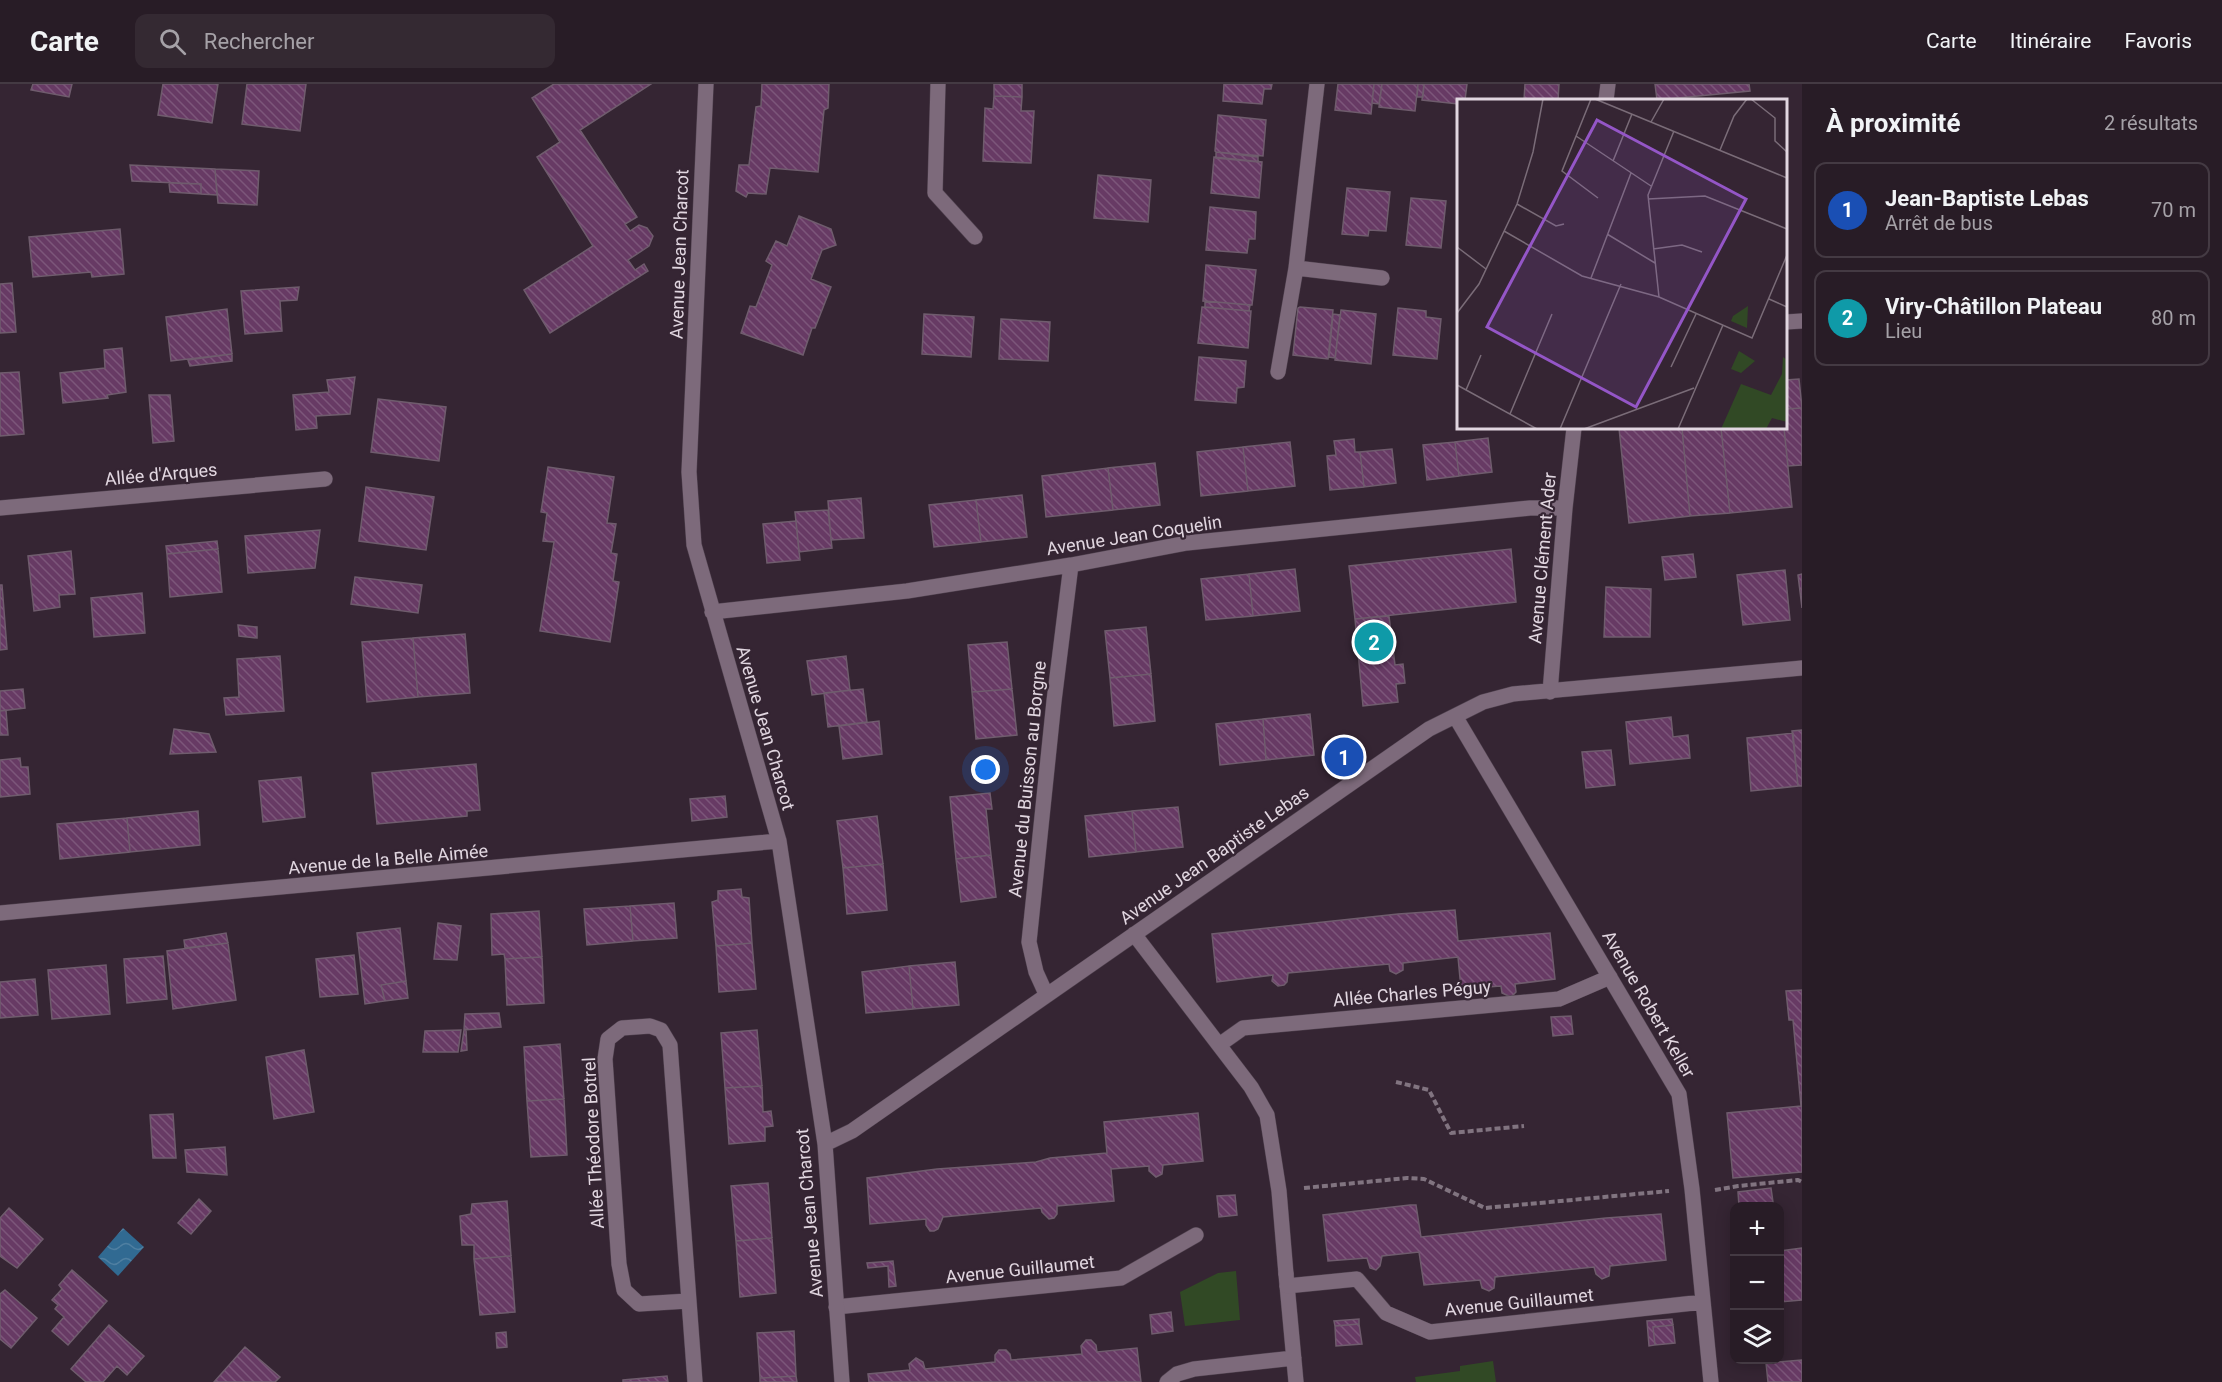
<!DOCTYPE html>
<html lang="fr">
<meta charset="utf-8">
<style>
:root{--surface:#281c26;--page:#342932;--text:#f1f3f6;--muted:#a5a1a7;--line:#443a43;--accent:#8c9099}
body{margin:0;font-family:Roboto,sans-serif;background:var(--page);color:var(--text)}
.controls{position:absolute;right:18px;bottom:18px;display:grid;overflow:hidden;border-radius:12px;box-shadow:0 3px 15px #0003}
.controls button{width:54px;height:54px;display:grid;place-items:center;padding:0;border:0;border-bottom:2px solid var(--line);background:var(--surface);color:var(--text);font:30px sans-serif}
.you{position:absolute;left:986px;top:686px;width:21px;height:21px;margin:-15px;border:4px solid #fff;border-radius:50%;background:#1a73e8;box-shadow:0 0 0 9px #1a73e833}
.badge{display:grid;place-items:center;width:39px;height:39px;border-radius:50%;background:var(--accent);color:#fff;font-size:20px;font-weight:700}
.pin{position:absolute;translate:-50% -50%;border:3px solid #fff;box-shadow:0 2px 6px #0006}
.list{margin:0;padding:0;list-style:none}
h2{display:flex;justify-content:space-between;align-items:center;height:78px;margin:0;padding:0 24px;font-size:26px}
h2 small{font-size:20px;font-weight:400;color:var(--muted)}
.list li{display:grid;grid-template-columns:39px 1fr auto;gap:18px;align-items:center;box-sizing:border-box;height:96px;margin:0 12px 12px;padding:0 12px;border:2px solid var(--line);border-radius:12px}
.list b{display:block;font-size:22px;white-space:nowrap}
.list p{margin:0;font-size:20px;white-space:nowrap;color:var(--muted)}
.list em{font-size:20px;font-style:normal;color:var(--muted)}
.icon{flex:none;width:33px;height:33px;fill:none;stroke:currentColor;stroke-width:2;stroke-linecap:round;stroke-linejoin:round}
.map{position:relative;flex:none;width:1802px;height:1298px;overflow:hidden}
header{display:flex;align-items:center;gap:36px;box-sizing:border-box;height:84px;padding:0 30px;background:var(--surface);border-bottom:2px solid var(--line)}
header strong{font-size:28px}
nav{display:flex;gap:33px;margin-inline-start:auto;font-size:21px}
.search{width:420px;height:54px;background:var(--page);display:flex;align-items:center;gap:15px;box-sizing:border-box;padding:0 21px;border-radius:12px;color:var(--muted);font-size:22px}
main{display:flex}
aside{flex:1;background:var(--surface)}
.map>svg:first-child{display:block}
</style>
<header>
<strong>Carte</strong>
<div class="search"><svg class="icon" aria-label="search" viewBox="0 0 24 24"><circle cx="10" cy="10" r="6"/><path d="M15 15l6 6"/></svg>Rechercher</div>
<nav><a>Carte</a><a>Itinéraire</a><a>Favoris</a></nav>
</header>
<main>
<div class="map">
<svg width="1802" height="1298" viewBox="0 0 1802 1298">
<defs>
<pattern id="water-waves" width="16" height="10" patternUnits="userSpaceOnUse" patternTransform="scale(1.5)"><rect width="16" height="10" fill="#316a92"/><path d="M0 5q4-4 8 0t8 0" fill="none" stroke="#4f7fa1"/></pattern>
<pattern id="building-back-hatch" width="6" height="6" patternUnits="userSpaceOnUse" patternTransform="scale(1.5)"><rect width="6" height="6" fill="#673a64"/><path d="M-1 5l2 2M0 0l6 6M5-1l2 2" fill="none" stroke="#7c567a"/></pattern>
</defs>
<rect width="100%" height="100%" fill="#352533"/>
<path fill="#314925" d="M1236,1187L1240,1236L1185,1242L1180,1208L1218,1189Z
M1493,1277L1496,1298H1416L1415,1293L1460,1287V1282Z"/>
<path fill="url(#water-waves)" d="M123,1144L144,1163L118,1192L98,1173Z"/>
<path fill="url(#building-back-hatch)" stroke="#6f5c6d" stroke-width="1.5" d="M33,0H72L69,13L31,6Z
M163,0H218L212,39L158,31Z
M247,0H306L300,47L242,40Z
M554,0H651L580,46L637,133L625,140L630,147L639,141L647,144L653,152L649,162L628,176L635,186L644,180L648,187L550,249L524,206L593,162L537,73L560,58L532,14Z
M762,0H829L828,24L824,26L818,88L770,84L766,110L748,109L746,113L736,107L739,81H749L756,23L761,22Z
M994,0H1022V13L994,12Z
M1224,0H1272L1271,5H1264L1262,20L1223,17Z
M1338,0H1374L1371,30L1335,26Z
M1374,0H1382L1379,20L1372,19Z
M1382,0H1418L1415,27L1379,23Z
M1418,0H1424L1423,13H1417Z
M1424,0H1467L1465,16H1458V20L1422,16Z
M1525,0H1559L1558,16H1524Z
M1655,0H1749L1750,7L1657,16Z
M994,12L1022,13L1021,27H1034L1031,79L983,77L985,24L993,25Z
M1218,31L1266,36L1263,72L1216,68L1215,67Z
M1216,68L1258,73V78L1216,74Z
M1214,73L1262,78L1259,114L1211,109Z
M130,81L215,85L217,111L201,110V100L132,97Z
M215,85L259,87L257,121L218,119Z
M1098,91L1151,96L1148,138L1094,134Z
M169,99L201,100V110L170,108Z
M1347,104L1390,108L1386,147L1369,146L1368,152L1342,150Z
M1411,114L1446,117L1441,164L1406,161Z
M1210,123L1256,128L1255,155H1249L1247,169L1206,166Z
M799,132L831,145L836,161L822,166L811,195L831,203L815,244H812L803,271L741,249L750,222L756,223L772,181L766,177L776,157L787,162Z
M120,145L124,190L92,193L91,188L33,193L29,153Z
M1206,181L1256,186L1252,221L1203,217Z
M12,199L16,248L0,249V200Z
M299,203L297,216L280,217L282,247L245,250L241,207Z
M1205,217L1250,221L1249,227L1205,223Z
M1202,223L1251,227L1248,264L1198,259Z
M1300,223L1333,226L1328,275L1293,271L1298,224Z
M1398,224L1426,227V233L1441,235L1437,275L1393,271Z
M227,225L232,270L171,277L166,233Z
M1341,226L1376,230L1371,280L1335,276Z
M924,230L974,233L971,273L922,270Z
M1333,230L1340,231L1335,274L1329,273Z
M1001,235L1050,238L1048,277L999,275Z
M122,264L126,308L107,311L108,314L63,319L60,289L105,284L104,266Z
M232,270V277L190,282L188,276Z
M1199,273L1246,277L1244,303L1237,304L1236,319L1195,316Z
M19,288L24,350L0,352V289Z
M355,293L350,330L316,332L317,344L296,346L293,311L329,308L327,296Z
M1799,295L1802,324L1786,325V296Z
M149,311H170L174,357L153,359Z
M378,315L446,323L439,377L371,368Z
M1802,324V381L1788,382L1784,344L1786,325Z
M1619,344H1682L1690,432L1629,439Z
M1682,344H1721L1730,429L1690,432Z
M1721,344H1784L1792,423L1730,429Z
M1488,354L1492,388L1459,392L1455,358Z
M1354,355L1355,368H1360L1364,403L1330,406L1327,372L1336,371L1334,357Z
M1290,358L1295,402L1248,407L1243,363Z
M1455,358L1459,392L1427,396L1423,361Z
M1243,363L1248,407L1201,412L1197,368Z
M1392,365L1396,399L1364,403L1360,368Z
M1155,379L1160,421L1113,426L1108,384Z
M548,383L614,393L607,439L616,440L611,469L617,470L613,497L619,498L610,558L540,547L554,458L543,457L547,429L541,428Z
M1108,384L1113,426L1046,433L1042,392Z
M366,403L434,413L426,466L359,457Z
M1022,411L1027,453L981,458L976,416Z
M861,414L864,454L831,456L828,417Z
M976,416L981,458L934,463L929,421Z
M828,426L832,464L799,468L795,428Z
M796,437L800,476L767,479L763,440Z
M320,446L315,484L248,489L245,452Z
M217,457L218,465L167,470L166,462Z
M218,465L222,508L170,513L167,470Z
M1511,465L1516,518L1355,535L1349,482Z
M71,467L75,510L59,511L60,523L34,527L28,472Z
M1693,470L1696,493L1665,496L1662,473Z
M1295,485L1300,527L1253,532L1249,490Z
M1785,486L1790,536L1743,541L1737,491Z
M1249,490L1253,532L1206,536L1201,495Z
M1802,490V524L1798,491Z
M355,493L422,501L418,529L351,520Z
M0,501H2L7,565L0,566Z
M1606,503L1651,505L1650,553H1604Z
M142,509L145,549L94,553L91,514Z
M1389,532L1395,581L1403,580L1405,599L1396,600L1398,618L1363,622L1355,535Z
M238,541L257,543V554L239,552Z
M1146,543L1151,590L1110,594L1105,547Z
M465,550L470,609L418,613L413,554Z
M413,554L418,613L367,618L362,558Z
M1007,558L1012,605L972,608L968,561Z
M280,572L284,627L226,631L224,614L239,613L237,575Z
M846,572L850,606L812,611L807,577Z
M1151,590L1155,637L1114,642L1110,594Z
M23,605L25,624L0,627V607Z
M863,605L867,638L828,643L824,609Z
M1012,605L1017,651L976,655L972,608Z
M6,626L8,651H0V627Z
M1310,630L1314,671L1266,676L1263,635Z
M1671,633L1673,653L1688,651L1690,674L1630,680L1626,638Z
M1263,635L1266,676L1220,681L1216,640Z
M879,637L882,670L843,675L839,642Z
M174,645L209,650L216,668L170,670Z
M1802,646V702H1798L1792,647Z
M1793,649L1798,702L1751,707L1747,654Z
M1611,666L1615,701L1586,704L1582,668Z
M20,674L21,683H28L30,710L0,713V676Z
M476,680L480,726L467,727V732L377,740L372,689Z
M301,693L305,733L263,738L259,697Z
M990,709L992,725H986L991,771L956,775L950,713Z
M725,712L727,733L692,737L690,715Z
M1178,723L1183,763L1136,768L1132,727Z
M198,727L200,761L130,768L127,734Z
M1132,727L1136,768L1089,773L1085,732Z
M877,732L883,780L843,784L837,737Z
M127,734L130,768L60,775L57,740Z
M991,771L996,813L961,818L956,775Z
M883,780L887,826L847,830L843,784Z
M741,805L742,813L749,814L752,859L716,862L712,818L718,816V807Z
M674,819L677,854L633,857L630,822Z
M630,822L633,857L587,861L584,825Z
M1455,826L1458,857L1550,849L1555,895L1515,900L1516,908L1511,913L1502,909L1501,902L1461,905L1458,873L1403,879V886L1396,890L1390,887L1389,880L1288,889L1287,898L1284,901L1278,902L1272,897L1273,891L1217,898L1212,850L1398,830Z
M539,827L542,873L505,875L504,870L492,871L491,830Z
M438,839L461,842L457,876L434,875Z
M400,844L406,897L381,901L385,917L365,920L357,849Z
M226,849L228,859L185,864L184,856Z
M228,859L236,916L173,925L167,867Z
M752,859L756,905L719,908L716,862Z
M354,871L358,910L320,913L316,875Z
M163,872L167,915L127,919L124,875Z
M542,873L544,919L507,921L505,875Z
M955,878L959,921L913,925L909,882Z
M106,881L110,930L52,935L48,886Z
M909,882L913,925L866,929L862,888Z
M35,895L38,931L0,934V898Z
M406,897L408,914L385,917L381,901Z
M1802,906V1088L1733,1094L1727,1029L1801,1022L1793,936H1789L1786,907Z
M499,929L501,943L464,946L465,930Z
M1571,932L1573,950L1553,952L1551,933Z
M466,945L467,966L461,967L464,946Z
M461,946L458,968H423L425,947Z
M757,946L762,1002L725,1004L721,949Z
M560,960L564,1015L527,1017L524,963Z
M304,966L314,1028L274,1035L266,973Z
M762,1002L763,1028L771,1027L773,1042L765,1043V1057L729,1060L725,1004Z
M564,1015L567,1071L531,1073L527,1017Z
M1198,1029L1203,1077L1163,1081L1162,1090L1156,1093L1149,1087V1082L1111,1085L1114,1117L1057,1122V1130L1054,1134L1049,1135L1042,1128L1041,1124L943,1133L938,1145L934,1147H930L926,1141V1135L870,1140L867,1094L937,1085L1036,1078L1050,1074L1107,1069L1104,1038Z
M173,1030L176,1074H153L150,1031Z
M225,1063L227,1091L187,1088L185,1066Z
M768,1099L772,1154L736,1157L731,1102Z
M1771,1104L1773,1118L1739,1122L1738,1108Z
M1235,1111L1237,1131L1219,1133L1217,1112Z
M199,1115L211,1127L191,1150L178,1139Z
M507,1117L511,1172L474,1175V1161H462L460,1132L471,1130L472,1120Z
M1410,1121H1416L1421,1153L1606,1134L1661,1130L1666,1176L1610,1182L1609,1192L1602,1195L1596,1190L1594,1183L1495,1193L1494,1204L1489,1207L1482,1204L1480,1196L1424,1201L1419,1168L1382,1172L1380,1182L1376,1186L1370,1184L1367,1174L1328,1177L1323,1131Z
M9,1124L43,1155L17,1184L0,1172V1134Z
M772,1154L776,1209L740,1213L736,1157Z
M1802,1164V1216L1780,1218V1167Z
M511,1172L515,1228L480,1231L474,1175Z
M893,1177L896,1202L889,1203L888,1182L868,1184L867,1179Z
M72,1186L107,1217L68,1261L52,1247L64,1233L55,1225L58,1221L52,1216L62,1205L59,1201Z
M5,1206L37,1234L11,1264L0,1255V1210Z
M1171,1228L1173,1247L1152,1250L1150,1231Z
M1359,1235V1240L1335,1242L1334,1237Z
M1672,1235L1673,1241L1653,1243L1655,1261L1649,1262L1647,1237Z
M1359,1240L1362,1260L1336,1262L1335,1242Z
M109,1241L144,1272L127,1291L117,1282L103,1298H86L71,1285Z
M1673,1241L1675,1259L1655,1261L1653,1243Z
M794,1247L796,1292L760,1294L757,1249Z
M506,1248L507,1263L497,1264L496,1249Z
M1086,1256H1091L1096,1261L1097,1268L1137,1264L1141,1298H869L868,1290L910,1286L909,1280L916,1274L923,1278L925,1285L995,1278V1271L999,1266H1006L1010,1270L1011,1276L1082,1270L1081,1262Z
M245,1263L280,1293L275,1298H214Z
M1802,1276V1298H1768L1766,1279Z
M667,1292L668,1298H623V1296Z
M796,1292L797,1298H760V1294Z"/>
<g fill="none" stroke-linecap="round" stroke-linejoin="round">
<defs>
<path id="lane" d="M1286,1190L1296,1298
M688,1217L639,1220L624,1206L619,1180L605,975L608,955L622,944L650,942L661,946L670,961L695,1298
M836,1223L1121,1194L1196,1151
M1167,1298L1177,1290L1194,1285L1294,1274"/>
<path id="street" d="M706,0L689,388L694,461L779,757L825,1060L842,1298
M938,0L935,109L975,153
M1606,16L1608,0
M1296,184L1382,194
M1786,238L1802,237
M1278,288L1296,184L1317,0
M0,424L325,395
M712,528L907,507L1071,481L1187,459L1530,424H1565
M1550,608L1565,424L1574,344
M1455,632L1679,1010L1692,1105L1711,1298
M0,829L779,757
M1134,850L1251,1003L1267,1031L1279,1107L1286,1190
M1046,910L1036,888L1029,858L1054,617L1071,481
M1219,961L1243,944L1559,915L1610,893
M825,1060L852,1047L1429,645L1483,618L1513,610L1802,584
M1287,1202L1357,1195L1386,1229L1430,1248L1703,1218"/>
</defs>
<use href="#lane" stroke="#4f414e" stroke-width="16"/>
<use href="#street" stroke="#4f414e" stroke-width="16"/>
<path stroke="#817480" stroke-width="4" stroke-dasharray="6 3" stroke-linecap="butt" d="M1396,998L1429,1006L1451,1049L1524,1042
M1304,1104L1407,1094L1424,1095L1485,1124L1669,1107
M1715,1106L1738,1102L1798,1096L1802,1098"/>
<use href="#lane" stroke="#7d6a7b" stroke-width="15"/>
<use href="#street" stroke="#7d6a7b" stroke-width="15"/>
</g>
<g text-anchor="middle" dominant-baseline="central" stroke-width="4.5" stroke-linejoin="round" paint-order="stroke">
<g font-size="18" fill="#e1d6e0" stroke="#352533">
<text transform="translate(679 170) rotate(-88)">Avenue Jean Charcot</text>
<text transform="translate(161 390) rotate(-5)">Allée d'Arques</text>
<text transform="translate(1134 451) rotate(-9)">Avenue Jean Coquelin</text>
<text transform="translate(1542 474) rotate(-85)">Avenue Clément Ader</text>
<text transform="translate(766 644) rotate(74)">Avenue Jean Charcot</text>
<text transform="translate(1027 695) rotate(-84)">Avenue du Buisson au Borgne</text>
<text transform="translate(1214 771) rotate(-35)">Avenue Jean Baptiste Lebas</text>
<text transform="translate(388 775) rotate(-5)">Avenue de la Belle Aimée</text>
<text transform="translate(1412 909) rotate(-5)">Allée Charles Péguy</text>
<text transform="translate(1649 920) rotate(60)">Avenue Robert Keller</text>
<text transform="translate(593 1059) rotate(-93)">Allée Théodore Botrel</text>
<text transform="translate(809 1129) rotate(-95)">Avenue Jean Charcot</text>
<text transform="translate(1020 1185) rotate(-6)">Avenue Guillaumet</text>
<text transform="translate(1519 1218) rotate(-6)">Avenue Guillaumet</text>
</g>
</g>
<g transform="translate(1457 15)">
<rect width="330" height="330" fill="#352533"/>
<path d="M291,207L290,229L274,222L276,217ZM282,252L298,262L284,274L274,270ZM326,258L330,261V323L315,319L309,330H264L284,285L314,296L325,275Z" fill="#314925"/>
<path fill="none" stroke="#7a6c78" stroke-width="1.5" d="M134,0L105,72L141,99M138,0L330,79M294,0L318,19V42L330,53M194,23L207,0M119,37L194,87M263,51L277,17L290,0M156,62L175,15M191,100L248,97L330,130M60,105L99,127L107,125M47,132L125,177L202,198L295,239L330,156M150,135L198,164M0,148L29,170M196,150L225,146L245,153M134,179L174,74M202,198L191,96L217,32M312,200L330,208M0,214L22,185L60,105L76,53L86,0M214,268L239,215M0,286L80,330M9,291L24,256M53,315L95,215M103,330L164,185M127,330L237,289M221,330L266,226"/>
<path fill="#9456c7" fill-opacity="0.15" stroke="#9456c7" stroke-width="3" d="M140,21L289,100L179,308L30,228Z"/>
<rect width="330" height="330" fill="none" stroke="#e1d6e0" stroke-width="3"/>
</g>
</svg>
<div class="controls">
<button>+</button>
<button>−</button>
<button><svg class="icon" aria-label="layers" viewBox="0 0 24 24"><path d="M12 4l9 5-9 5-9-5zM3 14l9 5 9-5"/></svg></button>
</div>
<div class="you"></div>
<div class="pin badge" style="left:1344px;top:673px;background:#1a4fb4">1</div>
<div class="pin badge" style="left:1374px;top:558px;background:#0f9aa8">2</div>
</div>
<aside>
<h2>À proximité<small>2 résultats</small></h2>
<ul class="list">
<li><span class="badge" style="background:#1a4fb4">1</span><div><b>Jean-Baptiste Lebas</b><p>Arrêt de bus</p></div><em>70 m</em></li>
<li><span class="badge" style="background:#0f9aa8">2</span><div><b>Viry-Châtillon Plateau</b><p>Lieu</p></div><em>80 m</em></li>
</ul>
</aside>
</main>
